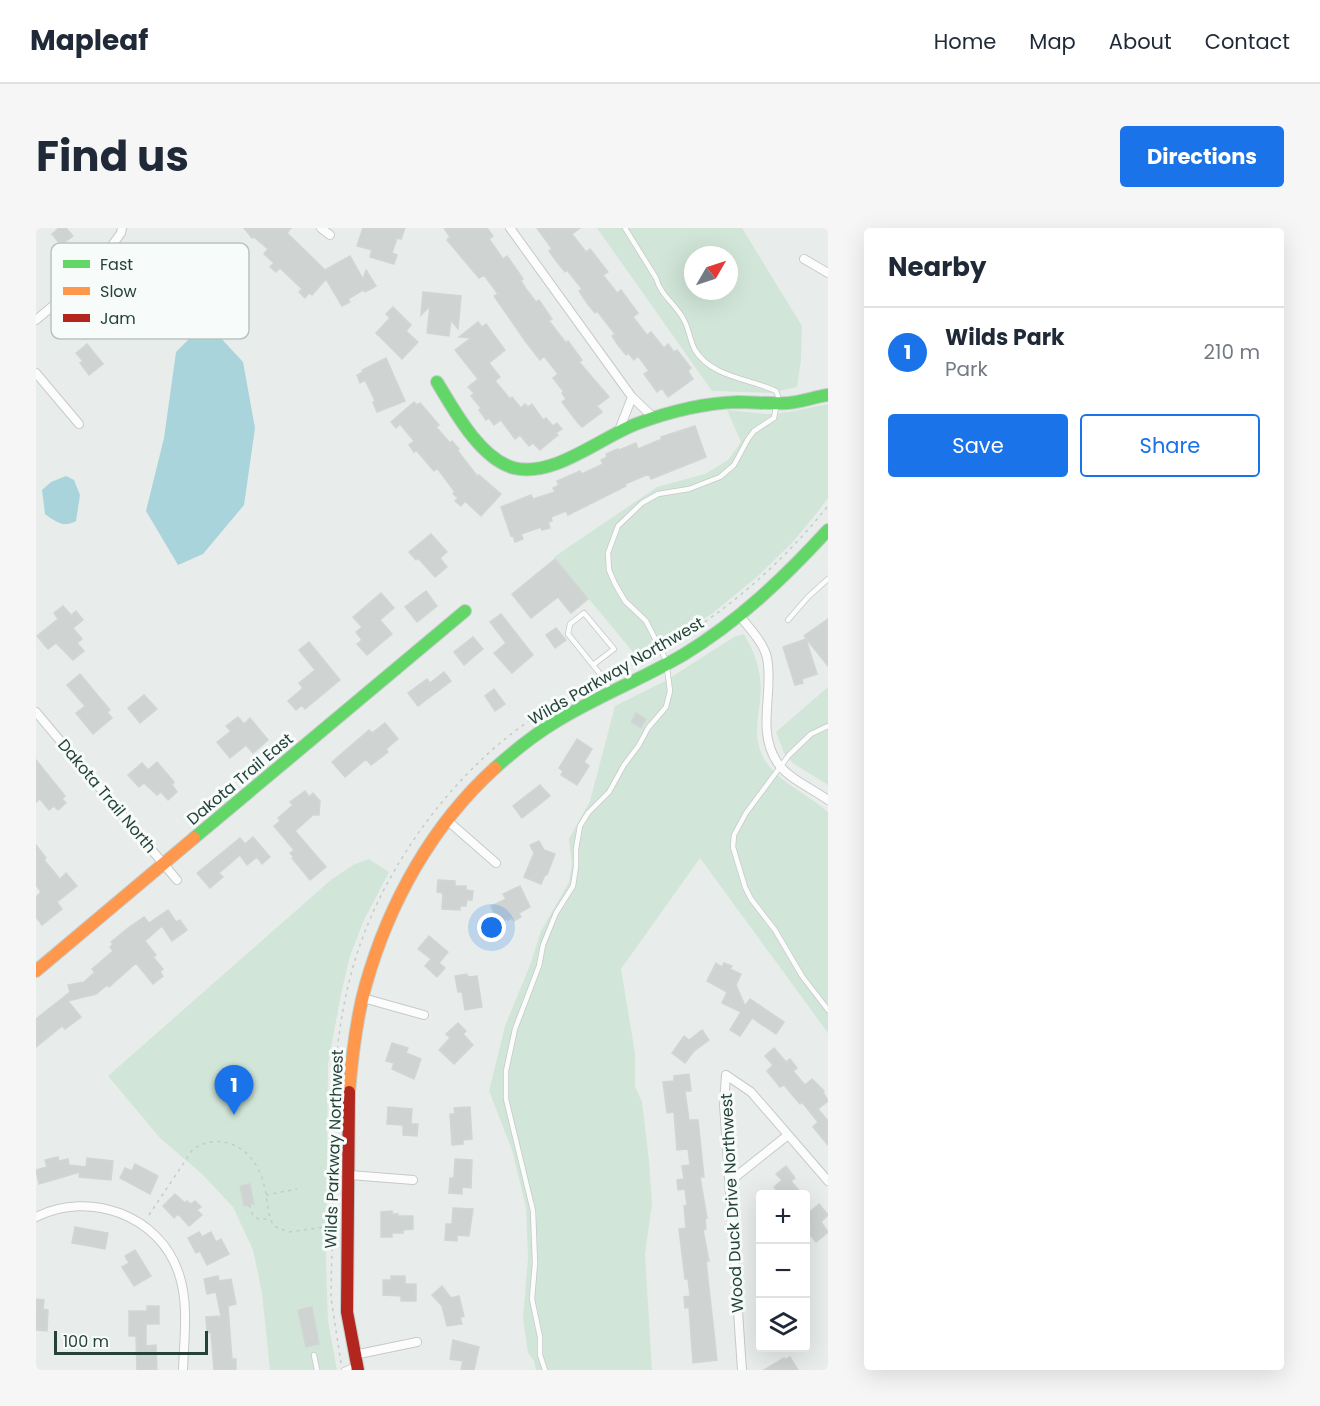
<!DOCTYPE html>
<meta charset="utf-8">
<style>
:root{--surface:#fff;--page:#f6f6f7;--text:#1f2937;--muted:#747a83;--line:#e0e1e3;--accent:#1a73e8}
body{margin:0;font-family:Poppins,sans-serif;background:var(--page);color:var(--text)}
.controls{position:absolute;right:18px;bottom:18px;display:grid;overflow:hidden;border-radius:6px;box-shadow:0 6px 24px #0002}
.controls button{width:54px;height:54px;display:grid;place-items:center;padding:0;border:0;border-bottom:2px solid var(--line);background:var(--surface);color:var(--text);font:30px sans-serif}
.compass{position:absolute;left:648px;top:18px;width:54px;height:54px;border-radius:50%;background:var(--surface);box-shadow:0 6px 24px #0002;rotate:51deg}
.scale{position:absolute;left:18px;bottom:15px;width:154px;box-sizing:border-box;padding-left:6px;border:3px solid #24423a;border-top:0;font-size:16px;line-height:21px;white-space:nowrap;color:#24423a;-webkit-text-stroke:4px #f7fbf9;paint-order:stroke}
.you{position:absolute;left:456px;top:700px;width:21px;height:21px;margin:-15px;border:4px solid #fff;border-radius:50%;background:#1a73e8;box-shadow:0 0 0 9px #1a73e833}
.badge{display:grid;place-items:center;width:39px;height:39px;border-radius:50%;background:var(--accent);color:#fff;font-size:20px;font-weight:700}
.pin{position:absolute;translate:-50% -50px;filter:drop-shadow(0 2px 3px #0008)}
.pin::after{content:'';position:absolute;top:32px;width:21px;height:18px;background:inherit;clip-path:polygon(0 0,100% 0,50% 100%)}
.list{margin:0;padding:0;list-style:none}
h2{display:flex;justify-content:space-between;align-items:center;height:78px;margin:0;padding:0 24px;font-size:26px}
h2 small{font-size:20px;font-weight:400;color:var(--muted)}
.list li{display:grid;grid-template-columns:39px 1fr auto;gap:18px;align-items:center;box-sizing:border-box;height:90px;padding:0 24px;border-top:2px solid var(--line)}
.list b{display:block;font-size:22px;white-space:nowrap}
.list p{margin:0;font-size:20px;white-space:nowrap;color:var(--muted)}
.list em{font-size:20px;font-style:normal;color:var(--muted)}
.actions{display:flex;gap:12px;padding:18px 24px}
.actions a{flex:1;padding:14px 0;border:2px solid var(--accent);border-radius:6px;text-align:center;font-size:21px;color:var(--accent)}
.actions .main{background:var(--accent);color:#fff}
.icon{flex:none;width:33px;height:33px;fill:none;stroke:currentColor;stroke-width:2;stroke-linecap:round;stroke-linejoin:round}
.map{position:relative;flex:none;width:792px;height:1142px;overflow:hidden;border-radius:6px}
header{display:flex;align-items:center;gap:36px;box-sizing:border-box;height:84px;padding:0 30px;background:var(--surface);border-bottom:2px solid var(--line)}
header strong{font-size:28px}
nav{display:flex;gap:33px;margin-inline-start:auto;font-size:21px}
.intro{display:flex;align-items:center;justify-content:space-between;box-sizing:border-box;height:144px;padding:0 36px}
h1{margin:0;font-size:42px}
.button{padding:15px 27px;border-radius:6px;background:var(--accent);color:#fff;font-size:21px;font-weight:700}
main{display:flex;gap:36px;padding:0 36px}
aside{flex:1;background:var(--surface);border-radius:6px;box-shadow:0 6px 24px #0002}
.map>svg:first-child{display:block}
</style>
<header>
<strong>Mapleaf</strong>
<nav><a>Home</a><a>Map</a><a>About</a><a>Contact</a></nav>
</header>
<div class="intro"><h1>Find us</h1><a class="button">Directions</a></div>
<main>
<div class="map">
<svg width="792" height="1142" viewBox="0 0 792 1142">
<rect width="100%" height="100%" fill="#e8edeb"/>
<path fill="#d1e6d8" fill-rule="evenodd" d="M561,0H706L766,98L765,132L761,159L734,165L676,163ZM657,27H693V63H657Z
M792,176V270L780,286L756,315L722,348L677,385L618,423L601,429L518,329L621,259L669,246L692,232L705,214L691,182L731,186L753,184Z
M708,406C716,420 722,433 724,449C729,482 709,509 734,539C749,557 774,568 792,584V805L664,630L585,741L599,825V858L606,874L613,933L616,976L609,1026L616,1142H500L498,1133L492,1125L487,1090L492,1030L490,979L476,922L453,863L469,798L494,737L505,703L533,654L536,636L533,611L554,573L579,478L629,453L698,409Z
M792,459V557L758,536L748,525L740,504Z
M333,631L353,644L328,692L314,728L305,766L292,836L290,1036L292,1093L301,1142H234L226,1065L217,1022L197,979L166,946L124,910L72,848L296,651L317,637Z"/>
<path fill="#a9d4db" d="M170,94L207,134L219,200L208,277L167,326L142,337L110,283L128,210L140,124Z
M30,248L38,252L44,267L40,293C27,300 20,294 9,286L6,262L15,254Z"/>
<path fill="#cfd4d2" stroke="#d1d6d4" stroke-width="1.5" d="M23,0H30L37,8L25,17L16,6Z
M208,0H255L251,5L289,42L314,28L327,51L330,42L340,58L329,64L327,62L312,71L314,74L306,78L290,51L276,67L273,65L269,70L263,64L266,61L244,40L240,44L234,39L238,35L228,26L232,21L218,9L216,10Z
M327,0H369L365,11L361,10L356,25L361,27L358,36L334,29L336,22L321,18Z
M408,0H451L457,8L453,11L467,31L471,28L487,51L485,53L490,61L500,74L503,72L516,91L513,93L530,115L532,113L546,132L543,134L573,169L561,178L566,184L546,199L542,195L526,174L530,171L526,165L528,164L517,150L522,146L508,128L504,132L490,114L458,68L462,66L448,47L443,50L416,18L411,12L414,9Z
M501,0H544L536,6L550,24L554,21L572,44L567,47L581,65L585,62L602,85L597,89L611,107L615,104L628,120L632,116L638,124L641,122L655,140L652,143L657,151L632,169L626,160L621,164L608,146L613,143L602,128L598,132L592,125L590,127L582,117L576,108L579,106L561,83L559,85L551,75L543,63L546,61L531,42L529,44L521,34L513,23L516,21Z
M387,64L425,68L422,101L415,92L413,108L391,105L394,78L385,87Z
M357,79L375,97L370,103L382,114L366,131L340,105L354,90L350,86Z
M442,94L446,99L450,96L469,122L453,135L464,149L459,153L474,171L476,169L485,180L489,176L492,179L496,176L507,192L510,190L517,198L521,195L526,201L520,205L522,207L504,222L497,215L493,218L484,207L479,211L465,192L458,197L453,190L450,192L443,182L445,180L435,168L438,165L432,159L442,151L419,122L435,110L423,109Z
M51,116L67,136L53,147L44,135L47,133L40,125Z
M350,130L369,173L341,184L337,174L339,173L329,152L324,155L321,147L327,144L326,142Z
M378,174L381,177L384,175L403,197L400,199L414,215L416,213L423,221L421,222L442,249L443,247L465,266L445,288L429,273L425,278L419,273L422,270L417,266L419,264L401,240L398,243L380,222L378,224L373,217L378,213L364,196L360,200L355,194Z
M659,198L670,229L615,251L613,246L589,256L590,258L532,287L530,283L515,289L516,293L512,294L514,300L506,302L505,299L485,306L487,311L479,314L477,307L475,308L465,279L495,267L497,271L519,264L517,260L523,257L521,253L544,243L546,246L567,236L565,232L571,229L570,226L582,221L583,222L600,215L602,221L626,211L625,209Z
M395,306L411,324L404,330L411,339L399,349L382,330L380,332L373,324Z
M519,331L552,371L535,385L522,369L495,390L476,366Z
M390,363L401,378L381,394L369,379Z
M345,365L358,380L344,392L356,406L331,427L321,416L326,412L320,404L326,399L317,389Z
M27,378L35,387L40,383L47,392L37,400L46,411L41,415L48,423L37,432L20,415L12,421L1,408L22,391L18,385Z
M465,386L497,427L476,445L458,425L470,415L454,394Z
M792,391V438L768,408Z
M520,400L530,412L519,420L510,407Z
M437,409L447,421L428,437L418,424Z
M770,411L781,446L766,451L767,455L759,457L747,419Z
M273,414L304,452L269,481L266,477L260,482L252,473L267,460L263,455L279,442L263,422Z
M408,444L415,453L382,478L372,465L391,451L394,455Z
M44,446L74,482L71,484L76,490L57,506L40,485L49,478L31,457Z
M458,461L469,476L459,483L449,468Z
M108,467L121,481L104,495L92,480Z
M600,485L610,491L605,500L595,494Z
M202,489L208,496L214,490L232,512L217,525L210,517L194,530L181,514L195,503L190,498Z
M349,495L362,511L350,521L352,524L335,537L330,531L309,549L296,534L333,502L336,505Z
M541,511L556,521L548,534L553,538L541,557L525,547L527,543L523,540Z
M0,532L29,568L26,571L30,575L22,582L18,578L13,582L4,571L0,574Z
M121,534L138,554L136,557L141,564L132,572L125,564L121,567L108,555L103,559L92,547L106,535L112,542Z
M504,557L514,568L486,590L477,578Z
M269,563L273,569L277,565L284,573L283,587H277L259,603L290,639L274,652L256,630L258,629L254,625L258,622L238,598L244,593L242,590L257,577L254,574Z
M217,609L234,629L226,636L221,629L211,637L204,627L183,645L187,649L174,660L161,645L204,610L209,616Z
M503,613L508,622L519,626L511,647H509L505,656L488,649L498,625L494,617Z
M0,617L10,630L8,632L24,651L30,645L41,658L21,674L26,681L6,697L0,689V669L5,664L0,657Z
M402,652L419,653V658H430V662L437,663L436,672H431L430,678H424V682L406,681L407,665L401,664Z
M484,658L494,679L483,685L485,689L478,693L476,690L472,692L471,691L463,694L455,678L470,671L467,666Z
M132,682L140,694L144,692L151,702L136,713L126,698L109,713L120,727L117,729L127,741L124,744L127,748L117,756L100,735L73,759L71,757L60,766L32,773L45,789L29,801L26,798L0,819V791L34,764L32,757L48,754L59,744L56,741L77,723L74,719L77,716L75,714L92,700L108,689L113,695Z
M393,708L412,724L403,735L409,740L401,749L389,738L395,731L382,721Z
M680,735L686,739L688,735L696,738L694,741L705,746L700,757L709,778L714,771L748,794L740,806L716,790L704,808L694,802L705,784L686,775L691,764L671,753Z
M431,746L432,749L441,748L446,779L429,782L426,764H422L419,748Z
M422,795L430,803L427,806L437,817L418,836L403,822L414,810L410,806Z
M666,802L673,812L658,823L649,835L636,825L648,808L653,812Z
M356,815L372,820L370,825L385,831L378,851L356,841L358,835L350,833Z
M738,820L750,834L754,831L761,840L757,843L769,857L776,851L788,863L787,864L792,873L782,881L792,893V917L777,899L782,894L766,874L764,876L748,857L744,859L731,843L737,837L729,828Z
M653,846L655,863H649L653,892H662L668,949H664L671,990L669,991L670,1001L667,1002L673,1033H670L681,1132L657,1135L653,1079L649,1080L648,1069L654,1068L652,1051H649L643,1001L650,1000L648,978L651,977L649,961L642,962L641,952L648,951L646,938L654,937L652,921L641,922L638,884L631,885L627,854L638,853V848Z
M352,879L376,881L375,896H382L381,908L367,907V897L351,896Z
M434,879L436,911L427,912V916L416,917L414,886H419L418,880Z
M22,929L23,933L32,931L33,937L50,939L51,930L77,933L75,952L43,949L44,944L3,956L0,942L11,939L9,932Z
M419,931L436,932L435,960L426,959V966L413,965L414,950H418Z
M99,936L122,948L114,966L84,950L89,940L96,943Z
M750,938L759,950L755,953L766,966H744L738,959L746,952L740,946Z
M214,956L218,976L208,978L204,958Z
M139,966L149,975L151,973L155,976L159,973L165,979L161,982L166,987L153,998L142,986L138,990L127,978Z
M783,976L792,987L785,994L792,1004L780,1014L770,1002V987Z
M417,980L437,981L433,1008L421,1007V1013L409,1012L410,996H416Z
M356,983V986H362L361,988H377V1001L367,1002V1005H356V1009H345V984Z
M39,999L72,1005L69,1021L36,1015Z
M163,1004L166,1009L175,1004L180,1014L185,1011L193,1026L171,1037L164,1023L160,1025L152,1010Z
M99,1022L115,1048L98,1058L86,1039L93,1035L89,1028Z
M182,1048L183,1053L195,1051L200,1076L192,1078L196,1131H200V1141L197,1142H178L175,1104L171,1105L170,1089L185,1088L180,1064L171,1066L168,1051Z
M355,1048H369V1056H380V1073H365V1068L347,1067V1052H355Z
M406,1058L415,1070L423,1068L428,1088L424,1090L426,1096L411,1098L406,1078L396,1067Z
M0,1071L8,1072L7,1081L12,1082L11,1103L0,1102Z
M111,1078H123V1096H110V1118L120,1117L121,1142H101L100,1108H93V1083H111Z
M276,1079L283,1116L270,1119L262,1082Z
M417,1112L443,1119L438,1142H425L427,1133L414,1131Z
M754,1129L762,1142H728L748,1130L749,1132Z"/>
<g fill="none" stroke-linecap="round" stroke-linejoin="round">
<defs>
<path id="lane" d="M752,392L772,369L792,351
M557,437L578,421L548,385L534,396L532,406L569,452L574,463
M792,498L775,506L753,527L710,585L698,607L697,619L709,659L715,671L739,702L766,748L792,782
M278,1127L281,1142
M308,1142L320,1137
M509,1142L504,1127V1109L496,1071L499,1035L497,983L470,871V843L479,801L503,738L507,717L520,685L537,658L540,639V621L544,598L552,585L573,564L588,537L603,517L612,500L630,479L634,463L630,432L610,393L589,373L579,356L573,342L572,325L582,298L606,275L622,266L653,261L684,249L698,237L712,211L718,203L738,190L742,168L740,163C715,151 675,149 659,122C654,113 653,101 648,92C640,76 625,68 620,50L589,0"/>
<path id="street" d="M285,0L294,7
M474,0L596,169L618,190
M768,31L792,45
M0,92L55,46L85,5L86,0
M0,145L43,196
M582,205L596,169
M704,388C713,400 728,415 731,430C738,465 720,502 741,534C752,551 776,560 792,572
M0,484L141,652
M412,593L460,635
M327,770L388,787
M314,947L377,952
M693,954L752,907
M0,989C53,962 124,987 143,1046C153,1076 148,1111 147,1142
M318,1127L381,1114
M706,1142L688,877L690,847L715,864L792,953"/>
<path id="fast" d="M401,154C418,182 444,231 478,240C517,250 564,210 600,196C632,184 667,175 702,174C719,174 735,176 752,175C766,174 778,169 792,167
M459,540C478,523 499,506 521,493C562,468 606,451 647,427C703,393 748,350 792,302
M158,610L429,383"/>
<path id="slow" d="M0,743L158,610
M313,864C316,828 320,791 330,756C353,675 396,597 459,540"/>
<path id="jam" d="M313,864L311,1084L322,1142"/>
</defs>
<use href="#lane" stroke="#c5cac8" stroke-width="6"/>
<use href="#street" stroke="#c5cac8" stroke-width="10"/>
<use href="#fast" stroke="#c3cbc8" stroke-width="14"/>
<use href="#slow" stroke="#c3cbc8" stroke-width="14"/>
<use href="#jam" stroke="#c3cbc8" stroke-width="14"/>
<path stroke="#c3ccca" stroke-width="1.5" stroke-dasharray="3 4.5" stroke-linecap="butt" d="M631,418C693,382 747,334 792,278
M576,448L617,427
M230,967L261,961
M213,977L217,987L222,991H233
M113,987L157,921C189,901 221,924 228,957C232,971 230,985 238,998L253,1004L296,998
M305,1135L295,1070L299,844C303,797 311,750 328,706C362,617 433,527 516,478C530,470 546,463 561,456"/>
<use href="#lane" stroke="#fcfcfc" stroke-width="4.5"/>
<use href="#street" stroke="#fcfcfc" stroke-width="8"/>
<use href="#fast" stroke="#63d668" stroke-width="12"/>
<use href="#slow" stroke="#ff974d" stroke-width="12"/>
<use href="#jam" stroke="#b3261e" stroke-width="12"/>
</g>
<g text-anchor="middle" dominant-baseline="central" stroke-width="6" stroke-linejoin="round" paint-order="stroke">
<g font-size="16" fill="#24423a" stroke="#f7fbf9">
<text transform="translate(580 443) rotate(-30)">Wilds Parkway Northwest</text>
<text transform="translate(204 551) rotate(-40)">Dakota Trail East</text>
<text transform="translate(71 568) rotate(50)">Dakota Trail North</text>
<text transform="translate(298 921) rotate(-88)">Wilds Parkway Northwest</text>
<text transform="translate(696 975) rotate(-93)">Wood Duck Drive Northwest</text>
</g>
</g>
<rect x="15" y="15" width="198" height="96" rx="9" fill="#f7fbf9" stroke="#b8c4c0" stroke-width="1.5"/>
<rect x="27" y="32" width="27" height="8" fill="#63d668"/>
<rect x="27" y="59" width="27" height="8" fill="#ff974d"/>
<rect x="27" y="86" width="27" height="8" fill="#b3261e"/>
<g font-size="16" fill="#24423a">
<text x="64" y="42">Fast</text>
<text x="64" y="69">Slow</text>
<text x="64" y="96">Jam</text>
</g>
</svg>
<div class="controls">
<button>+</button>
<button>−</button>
<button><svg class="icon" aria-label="layers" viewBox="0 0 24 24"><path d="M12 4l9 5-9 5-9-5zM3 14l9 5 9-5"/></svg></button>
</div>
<svg class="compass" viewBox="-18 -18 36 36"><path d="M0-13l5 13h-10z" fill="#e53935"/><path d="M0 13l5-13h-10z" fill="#747a83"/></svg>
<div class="scale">100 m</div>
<div class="you"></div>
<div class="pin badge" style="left:198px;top:887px">1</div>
</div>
<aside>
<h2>Nearby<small></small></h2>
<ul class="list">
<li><span class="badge">1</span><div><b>Wilds Park</b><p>Park</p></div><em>210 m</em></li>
</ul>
<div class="actions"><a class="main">Save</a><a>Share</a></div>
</aside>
</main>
